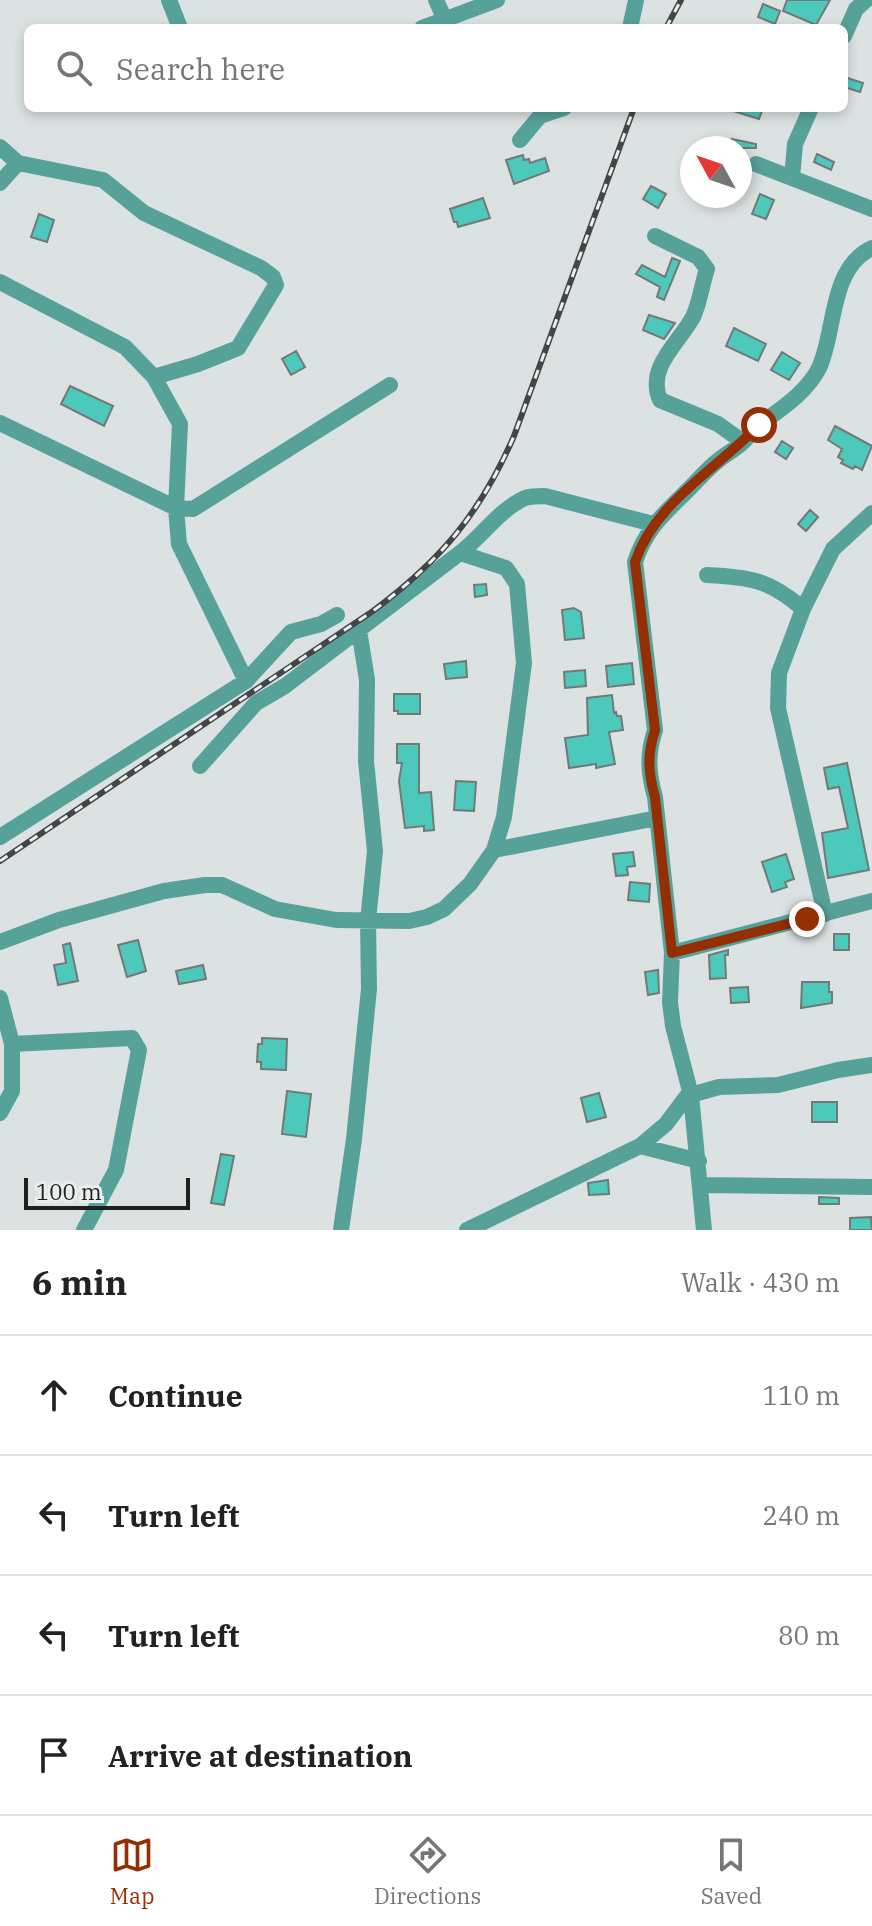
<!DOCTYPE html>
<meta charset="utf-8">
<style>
:root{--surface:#fff;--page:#f6f6f6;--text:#222;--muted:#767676;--line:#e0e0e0;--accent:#942e03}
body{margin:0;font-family:"IBM Plex Serif",serif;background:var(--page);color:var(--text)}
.compass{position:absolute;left:680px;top:136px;width:72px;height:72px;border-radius:50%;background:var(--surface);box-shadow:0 4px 12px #0003;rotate:310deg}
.scale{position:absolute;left:24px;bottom:20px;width:166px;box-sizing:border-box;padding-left:8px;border:4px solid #1e2020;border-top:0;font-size:22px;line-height:28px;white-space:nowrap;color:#1e2020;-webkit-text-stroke:6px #e9efee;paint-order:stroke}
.stop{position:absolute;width:24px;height:24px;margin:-18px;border:6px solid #942e03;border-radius:50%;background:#fff}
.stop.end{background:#942e03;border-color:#fff;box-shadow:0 2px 8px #0008}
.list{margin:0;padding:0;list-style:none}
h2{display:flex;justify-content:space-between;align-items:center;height:104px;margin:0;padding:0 32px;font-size:34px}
h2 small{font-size:26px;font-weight:400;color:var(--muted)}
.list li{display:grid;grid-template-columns:52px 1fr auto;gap:24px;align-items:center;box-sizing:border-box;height:120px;padding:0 32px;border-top:2px solid var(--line)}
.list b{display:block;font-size:30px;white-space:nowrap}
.list em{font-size:26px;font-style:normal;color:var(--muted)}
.icon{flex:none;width:44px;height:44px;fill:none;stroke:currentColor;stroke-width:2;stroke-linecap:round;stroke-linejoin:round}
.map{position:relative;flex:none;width:872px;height:1230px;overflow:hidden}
.search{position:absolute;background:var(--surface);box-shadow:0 4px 12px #0003;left:24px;right:24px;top:24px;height:88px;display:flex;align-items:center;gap:20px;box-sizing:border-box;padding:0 28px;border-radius:12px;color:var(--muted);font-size:30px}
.sheet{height:584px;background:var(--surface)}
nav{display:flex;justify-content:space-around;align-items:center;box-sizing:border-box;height:112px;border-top:2px solid var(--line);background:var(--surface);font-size:22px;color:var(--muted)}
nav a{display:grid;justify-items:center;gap:4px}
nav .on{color:var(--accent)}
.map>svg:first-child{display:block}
</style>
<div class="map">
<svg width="872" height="1230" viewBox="0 0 872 1230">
<rect width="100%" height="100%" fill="#dce1e1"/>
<path fill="#4dc9bc" stroke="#737978" stroke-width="2" d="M787,0H830L816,25L783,11Z
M763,4L780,11L775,24L758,17Z
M844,77L863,83L860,92L844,87Z
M730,108H763L759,119L730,110Z
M732,139L756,144V148H730Z
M817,154L834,162L831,170L814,162Z
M523,155L524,160L529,159L530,163L545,158L549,171L514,184L506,160Z
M651,186L666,194L658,208L643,199Z
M760,194L774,200L766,219L752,214Z
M483,198L490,218L458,227L457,222H454L450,209Z
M39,214L54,220L47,242L31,237Z
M672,258L680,261L664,300L657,297L660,287L636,274L642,265L665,277Z
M649,315L675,323L664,339L643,330Z
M734,328L766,344L758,361L726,346Z
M296,351L305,367L291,375L282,359Z
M782,352L800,363L789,380L771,370Z
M70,386L113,406L104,426L61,404Z
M835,426L872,446L862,470L855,466L853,469L841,463L843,460L838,457L842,449L828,440Z
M782,441L793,448L786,459L775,452Z
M810,510L818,517L806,531L798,524Z
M486,584L487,595L475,597L474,585Z
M574,608L581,612L584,638L565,640L562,610Z
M466,661L467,677L446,679L444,664Z
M632,663L634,684L608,687L606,666Z
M585,670L586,686L565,688L564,672Z
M394,694H420V714H398V711H394Z
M612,695L614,713L616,712L617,716H621L623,730L609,732L615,764L596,768V764L569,768L565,738L588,735L587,698Z
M397,744H419V793L431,792L434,830L424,831V826L405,828L399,781L402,763H397Z
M847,763L869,870L828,878L822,833L848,828L839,787L828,789L824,768Z
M456,781L476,782L474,811L454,810Z
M633,852L635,866L627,867L628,875L616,876L613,854Z
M786,854L794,879L785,882L787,887L772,892L762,862Z
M630,882L650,884L649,902L628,900Z
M834,934H849V950H834Z
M138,940L146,971L127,977L118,945Z
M70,943L78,981L58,985L54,965L66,963L63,945Z
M728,950V955H725L726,978L710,979L709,955Z
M203,965L206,979L179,984L176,971Z
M658,970L659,993L648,995L645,972Z
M802,982H829V992H832V1003L801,1008Z
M748,987L749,1002L731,1003L730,988Z
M262,1038L287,1039L286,1070L261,1069V1062H257L258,1044H262Z
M287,1091L311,1094L306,1137L282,1134Z
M599,1093L606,1117L587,1122L581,1098Z
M812,1102H837V1122H812Z
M221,1154L234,1156L224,1205L211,1203Z
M608,1180L609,1194L589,1195L588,1183Z
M819,1197L839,1198V1204H819Z
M871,1217L872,1230H850V1218Z"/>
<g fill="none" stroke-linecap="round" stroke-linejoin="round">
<path stroke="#56a299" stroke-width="16" d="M169,0L180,28
M436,0L445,20
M422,28L497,0
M630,28L636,0
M844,36L856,9L866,0
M520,140L540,116L564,108
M0,147L18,163L103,180L144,213L261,268L273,277L276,285L238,348L198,364L154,377
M756,164L872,209
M792,178L795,144L811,108
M0,183L18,163
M655,236L698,257L707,269C702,284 700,302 693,317C679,343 646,367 660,400L718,424L743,442
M0,282L125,347L154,377L180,424L176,508L179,544L246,681
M0,423L176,508L193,509L390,385
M707,575C750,577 770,580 803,609
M200,766L256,703L285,686L460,553C481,537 500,509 525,498C531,496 539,496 545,496L653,524
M0,837L246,681L291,632L321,624L337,615
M494,850L657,818
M825,914L778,708L779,673L803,609L833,549L872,513
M0,942L59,920L164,891L205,885H222L275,909L336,920L409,921L427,917L444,909L470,884L494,850L504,817L524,663L517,584L506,568L460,553
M672,953L872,901
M0,998L12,1044L132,1038L139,1050L116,1170L84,1230
M691,1095L719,1087L778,1085L838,1070L872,1065
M0,1113L12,1091V1044
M640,1146L699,1161
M702,1185L872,1187
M341,1230L354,1139L369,989L368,921L375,851L366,761L367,680L359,630
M467,1230L640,1146L666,1124L690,1092
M704,1230L691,1095L673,1026L670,1002L672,953L655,797C648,772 647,755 655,730L635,562C646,528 664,514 689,489C699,479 708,468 720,459C728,453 737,448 744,441C750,435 755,428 762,423C782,408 807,392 819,368C836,332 829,268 872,248"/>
<defs>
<path id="rail" d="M666,28L681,0
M0,861L373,611C441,560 480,514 514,436L634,108"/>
</defs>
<use href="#rail" stroke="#434646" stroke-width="6"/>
<use href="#rail" stroke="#e9efee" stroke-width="3" stroke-dasharray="9" stroke-linecap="butt"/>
</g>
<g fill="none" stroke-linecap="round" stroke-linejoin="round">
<path stroke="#942e03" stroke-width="10" d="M759,425C717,469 655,502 635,562L655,730C647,755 648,772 655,797L672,953L807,919"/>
</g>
</svg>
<svg class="compass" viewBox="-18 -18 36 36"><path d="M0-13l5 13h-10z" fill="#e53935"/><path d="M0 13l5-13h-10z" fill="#767676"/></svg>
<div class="scale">100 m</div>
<div class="stop" style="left:759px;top:425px"></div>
<div class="stop end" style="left:807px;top:919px"></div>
<div class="search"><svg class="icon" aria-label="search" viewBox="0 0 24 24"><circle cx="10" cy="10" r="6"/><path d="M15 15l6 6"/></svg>Search here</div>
</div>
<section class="sheet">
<h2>6 min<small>Walk · 430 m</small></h2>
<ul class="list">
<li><svg class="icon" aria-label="ahead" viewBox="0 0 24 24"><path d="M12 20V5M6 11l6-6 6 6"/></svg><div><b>Continue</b></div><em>110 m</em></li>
<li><svg class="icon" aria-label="left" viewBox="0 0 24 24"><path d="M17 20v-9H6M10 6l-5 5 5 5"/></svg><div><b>Turn left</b></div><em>240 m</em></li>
<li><svg class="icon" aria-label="left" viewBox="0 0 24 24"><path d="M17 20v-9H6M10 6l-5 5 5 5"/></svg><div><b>Turn left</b></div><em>80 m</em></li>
<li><svg class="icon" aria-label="arrive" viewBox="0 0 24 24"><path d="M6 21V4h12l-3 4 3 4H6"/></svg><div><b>Arrive at destination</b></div></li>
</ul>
</section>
<nav>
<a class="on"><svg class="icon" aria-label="map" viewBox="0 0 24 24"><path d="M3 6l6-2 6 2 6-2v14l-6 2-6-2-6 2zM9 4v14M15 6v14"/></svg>Map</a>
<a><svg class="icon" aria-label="directions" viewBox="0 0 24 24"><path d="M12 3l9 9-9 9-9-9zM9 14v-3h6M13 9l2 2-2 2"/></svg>Directions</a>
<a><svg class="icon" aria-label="saved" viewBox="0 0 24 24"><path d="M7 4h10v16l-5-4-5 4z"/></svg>Saved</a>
</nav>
